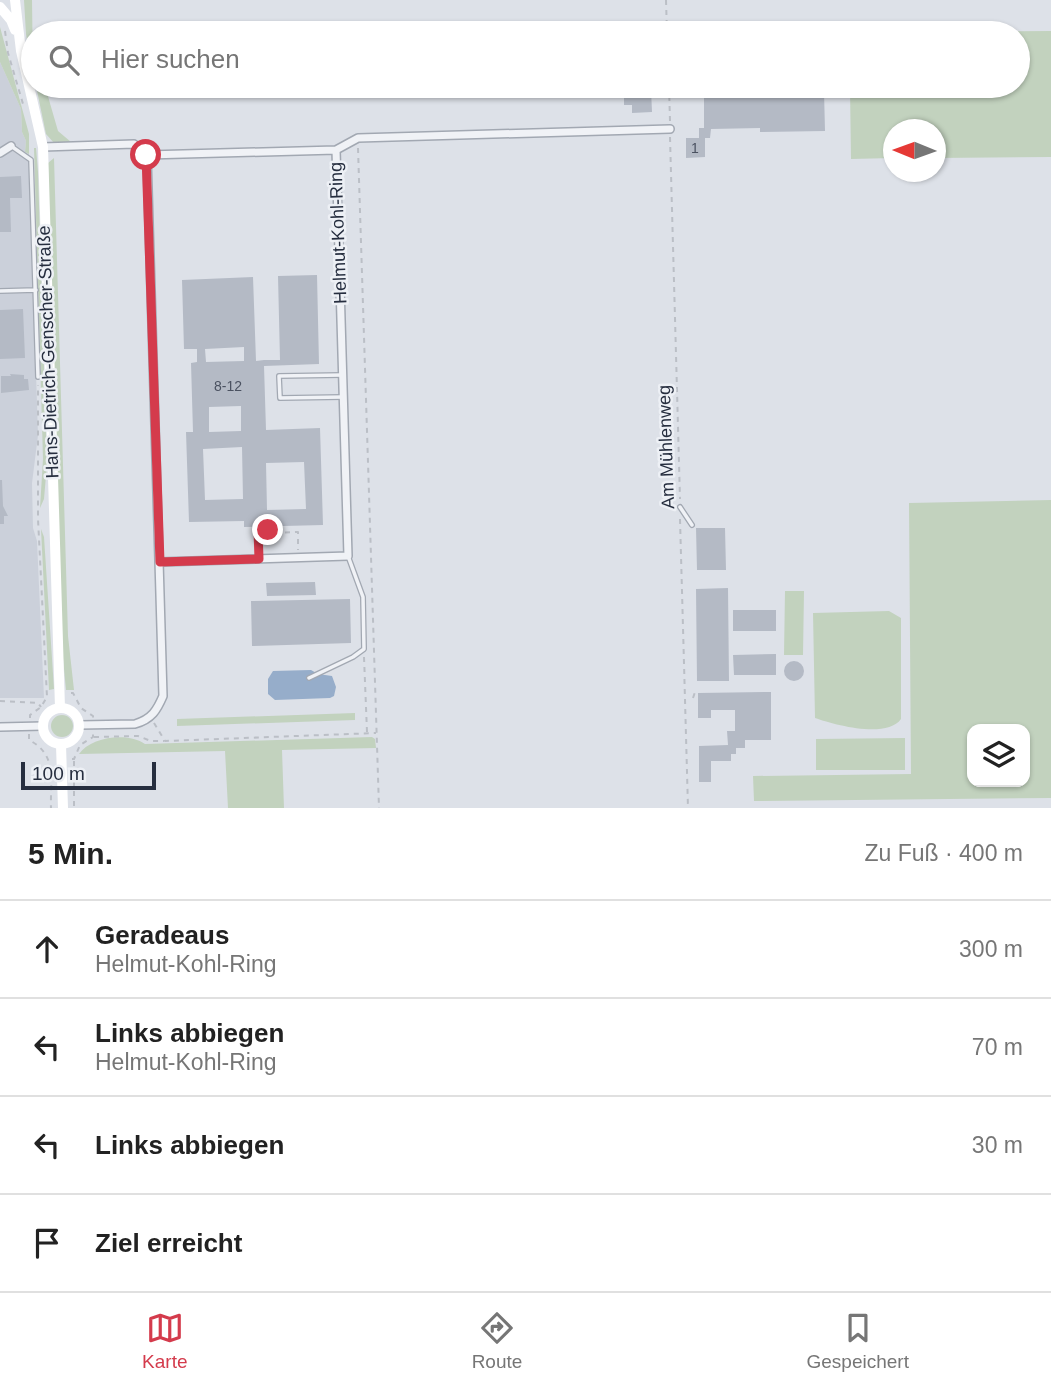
<!DOCTYPE html>
<html lang="de">
<meta charset="utf-8">
<style>
:root{--surface:#fff;--page:#f2f2f2;--text:#222;--muted:#767676;--line:#e0e0e0;--accent:#d43b4c}
body{margin:0;font-family:Helvetica,sans-serif;background:var(--page);color:var(--text)}
.controls{position:absolute;right:21px;bottom:21px;display:grid;overflow:hidden;border-radius:14px;box-shadow:0 2px 5px #0004}
.controls button{width:63px;height:63px;display:grid;place-items:center;padding:0;border:0;border-bottom:2px solid var(--line);background:var(--surface);color:var(--text);font:35px sans-serif}
.compass{position:absolute;left:883px;top:119px;width:63px;height:63px;border-radius:50%;background:var(--surface);box-shadow:0 2px 5px #0004;rotate:271deg}
.scale{position:absolute;left:21px;bottom:18px;width:135px;box-sizing:border-box;padding-left:7px;border:4px solid #262e3f;border-top:0;font-size:19px;line-height:24px;white-space:nowrap;color:#262e3f;-webkit-text-stroke:5px #edf0f5;paint-order:stroke}
.stop{position:absolute;width:21px;height:21px;margin:-16px;border:5px solid #d43b4c;border-radius:50%;background:#fff}
.stop.end{background:#d43b4c;border-color:#fff;box-shadow:0 2px 7px #0008}
.list{margin:0;padding:0;list-style:none}
h2{display:flex;justify-content:space-between;align-items:center;height:91px;margin:0;padding:0 28px;font-size:30px}
h2 small{font-size:23px;font-weight:400;color:var(--muted)}
.list li{display:grid;grid-template-columns:46px 1fr auto;gap:21px;align-items:center;box-sizing:border-box;height:98px;padding:0 28px;border-top:2px solid var(--line)}
.list b{display:block;font-size:26px;white-space:nowrap}
.list p{margin:0;font-size:23px;white-space:nowrap;color:var(--muted)}
.list em{font-size:23px;font-style:normal;color:var(--muted)}
.icon{flex:none;width:38px;height:38px;fill:none;stroke:currentColor;stroke-width:2;stroke-linecap:round;stroke-linejoin:round}
.map{position:relative;flex:none;width:1051px;height:808px;overflow:hidden}
.search{position:absolute;background:var(--surface);box-shadow:0 2px 5px #0004;left:21px;right:21px;top:21px;height:77px;display:flex;align-items:center;gap:18px;box-sizing:border-box;padding:0 24px;border-radius:38px;color:var(--muted);font-size:26px}
.sheet{height:483px;background:var(--surface)}
nav{display:flex;justify-content:space-around;align-items:center;box-sizing:border-box;height:98px;border-top:2px solid var(--line);background:var(--surface);font-size:19px;color:var(--muted)}
nav a{display:grid;justify-items:center;gap:4px}
nav .on{color:var(--accent)}
.map>svg:first-child{display:block}
</style>
<div class="map">
<svg width="1051" height="808" viewBox="0 0 1051 808">
<rect width="100%" height="100%" fill="#dde1e8"/>
<path fill="#cbd0da" d="M0,62L21,109L22,132L26,141L25,152L29,154L38,435L32,483L33,528L37,541L44,698H0Z"/>
<path fill="#c2d2be" fill-rule="evenodd" d="M24,0H32L33,74L26,34Z
M0,27L29,134V154L25,152L26,141L22,132L21,109L0,62Z
M1051,31V157L936,158V130H894L893,158L851,159L850,88L670,90V86H1018V33H743Z
M36,86H45L58,131L71,142L54,143L46,134Z
M34,148H36L38,172L47,464L44,499L40,508L43,459Z
M54,158L68,636L74,690H66L61,637L48,163Z
M1051,500V798L754,801L753,776L911,774L909,503ZM972,729H1025V782H972Z
M41,529L44,537L54,689L49,690Z
M785,591H804L803,655H784Z
M889,611L901,618V719C887,739 835,725 815,718L813,613Z
M355,713V720L177,726V719Z
M51 726a11 11 0 1 1 22 0a11 11 0 1 1-22 0Z
M372,737L375,739L376,748L282,750L284,808H228L225,751L79,754C91,736 129,732 145,744Z
M905,738V770H816V739Z"/>
<path fill="#96adca" d="M311,670L318,674L332,676L336,687L334,696L330,698L275,700L268,694V679L273,671Z"/>
<path fill="#b4bac5" fill-rule="evenodd" d="M651,89L652,112L632,113V105H624V90Z
M824,91L825,131L760,132V128L711,129L710,138H705V157L686,158V138H699V128H704V94Z
M21,176L22,198H10L11,232H0V177Z
M317,275L319,364L264,366L266,430L320,428L323,525L244,527V521L189,522L186,432H193L191,363L197,362V349H184L182,280L253,277L256,361L264,360H280L278,276ZM244,347V361L206,362L205,349ZM241,406V431L209,432V407ZM242,447L243,499L205,500L203,449ZM304,462L306,509L267,510L266,463Z
M23,309L25,358L0,359V310Z
M10,374L24,375V379H28L29,390L1,393V376H11Z
M0,480H2L3,506L8,516H4V524H0Z
M696,528H725L726,570H697Z
M315,582L316,595L267,596L266,583Z
M728,588L729,681H697L696,589Z
M350,599L351,643L252,646L251,601Z
M733,610H776V631H733Z
M776,654V675H734L733,655Z
M784 671a10 10 0 1 1 20 0a10 10 0 1 1-20 0Z
M771,692V740H745V748H736V754H731V761H711V782H699V746L728,745L727,731H735V710H711V718H698V693Z"/>
<g fill="none" stroke-linecap="round" stroke-linejoin="round">
<defs>
<path id="lane" d="M11,146L31,160L38,377
M0,291L36,290
M342,375L279,376L280,398L343,397
M680,507L692,525
M309,678L353,657L364,649L363,597L348,556"/>
<path id="street" d="M43,147L134,144L147,155
M0,153L11,146
M147,155L336,150L358,138L670,129
M160,562L348,556L336,150
M80,725L135,724C152,719 157,710 163,696L147,155
M0,727L43,726"/>
</defs>
<use href="#lane" stroke="#a2a8b2" stroke-width="6"/>
<use href="#street" stroke="#a2a8b2" stroke-width="10"/>
<path stroke="#bbbfc6" stroke-width="2" stroke-dasharray="5 5" stroke-linecap="butt" d="M666,0L667,33
M5,31L8,53L23,104
M669,86L670,121
M670,137L680,499
M358,148L379,808
M680,519L688,808
M258,527L259,551
M258,530H268V533L298,532V550
M364,657L367,732
M71,693H73L81,708L93,716V718
M693,698L696,689
M0,701L38,703L41,707
M30,718V715L41,707L47,697L38,519V385
M154,723L165,741L376,733
M29,734V740C58,755 50,780 51,808
M94,737L138,736L151,741H164
M72,759H74L80,745L93,737V734
M74,761V808"/>
<use href="#lane" stroke="#f0f2f6" stroke-width="3.5"/>
<use href="#street" stroke="#f0f2f6" stroke-width="7"/>
<path stroke="#fff" stroke-width="10" d="M15,0L21,51L43,147L60,708
M0,7L11,20L15,30
M43 726a18 18 0 1 1 36 0a18 18 0 1 1-36 0Z
M61,745L63,808"/>
</g>
<g fill="none" stroke-linecap="round" stroke-linejoin="round">
<path stroke="#d43b4c" stroke-width="9" d="M146,155L160,562L259,559L258,530H268"/>
</g>
<g text-anchor="middle" dominant-baseline="central" stroke-width="5" stroke-linejoin="round" paint-order="stroke">
<g font-size="14" fill="#4a5160">
<text x="695" y="148">1</text>
<text x="228" y="386">8-12</text>
</g>
<g font-size="18" fill="#262e3f" stroke="#edf0f5">
<text transform="translate(338 233) rotate(-92)">Helmut-Kohl-Ring</text>
<text transform="translate(48 352) rotate(-92)">Hans-Dietrich-Genscher-Straße</text>
<text transform="translate(666 447) rotate(-92)">Am Mühlenweg</text>
</g>
</g>
</svg>
<div class="controls">
<button><svg class="icon" aria-label="layers" viewBox="0 0 24 24"><path d="M12 4l9 5-9 5-9-5zM3 14l9 5 9-5"/></svg></button>
</div>
<svg class="compass" viewBox="-18 -18 36 36"><path d="M0-13l5 13h-10z" fill="#e53935"/><path d="M0 13l5-13h-10z" fill="#767676"/></svg>
<div class="scale">100 m</div>
<div class="stop" style="left:146px;top:155px"></div>
<div class="stop end" style="left:268px;top:530px"></div>
<div class="search"><svg class="icon" aria-label="search" viewBox="0 0 24 24"><circle cx="10" cy="10" r="6"/><path d="M15 15l6 6"/></svg>Hier suchen</div>
</div>
<section class="sheet">
<h2>5 Min.<small>Zu Fuß · 400 m</small></h2>
<ul class="list">
<li><svg class="icon" aria-label="ahead" viewBox="0 0 24 24"><path d="M12 20V5M6 11l6-6 6 6"/></svg><div><b>Geradeaus</b><p>Helmut-Kohl-Ring</p></div><em>300 m</em></li>
<li><svg class="icon" aria-label="left" viewBox="0 0 24 24"><path d="M17 20v-9H6M10 6l-5 5 5 5"/></svg><div><b>Links abbiegen</b><p>Helmut-Kohl-Ring</p></div><em>70 m</em></li>
<li><svg class="icon" aria-label="left" viewBox="0 0 24 24"><path d="M17 20v-9H6M10 6l-5 5 5 5"/></svg><div><b>Links abbiegen</b></div><em>30 m</em></li>
<li><svg class="icon" aria-label="arrive" viewBox="0 0 24 24"><path d="M6 21V4h12l-3 4 3 4H6"/></svg><div><b>Ziel erreicht</b></div></li>
</ul>
</section>
<nav>
<a class="on"><svg class="icon" aria-label="map" viewBox="0 0 24 24"><path d="M3 6l6-2 6 2 6-2v14l-6 2-6-2-6 2zM9 4v14M15 6v14"/></svg>Karte</a>
<a><svg class="icon" aria-label="directions" viewBox="0 0 24 24"><path d="M12 3l9 9-9 9-9-9zM9 14v-3h6M13 9l2 2-2 2"/></svg>Route</a>
<a><svg class="icon" aria-label="saved" viewBox="0 0 24 24"><path d="M7 4h10v16l-5-4-5 4z"/></svg>Gespeichert</a>
</nav>
